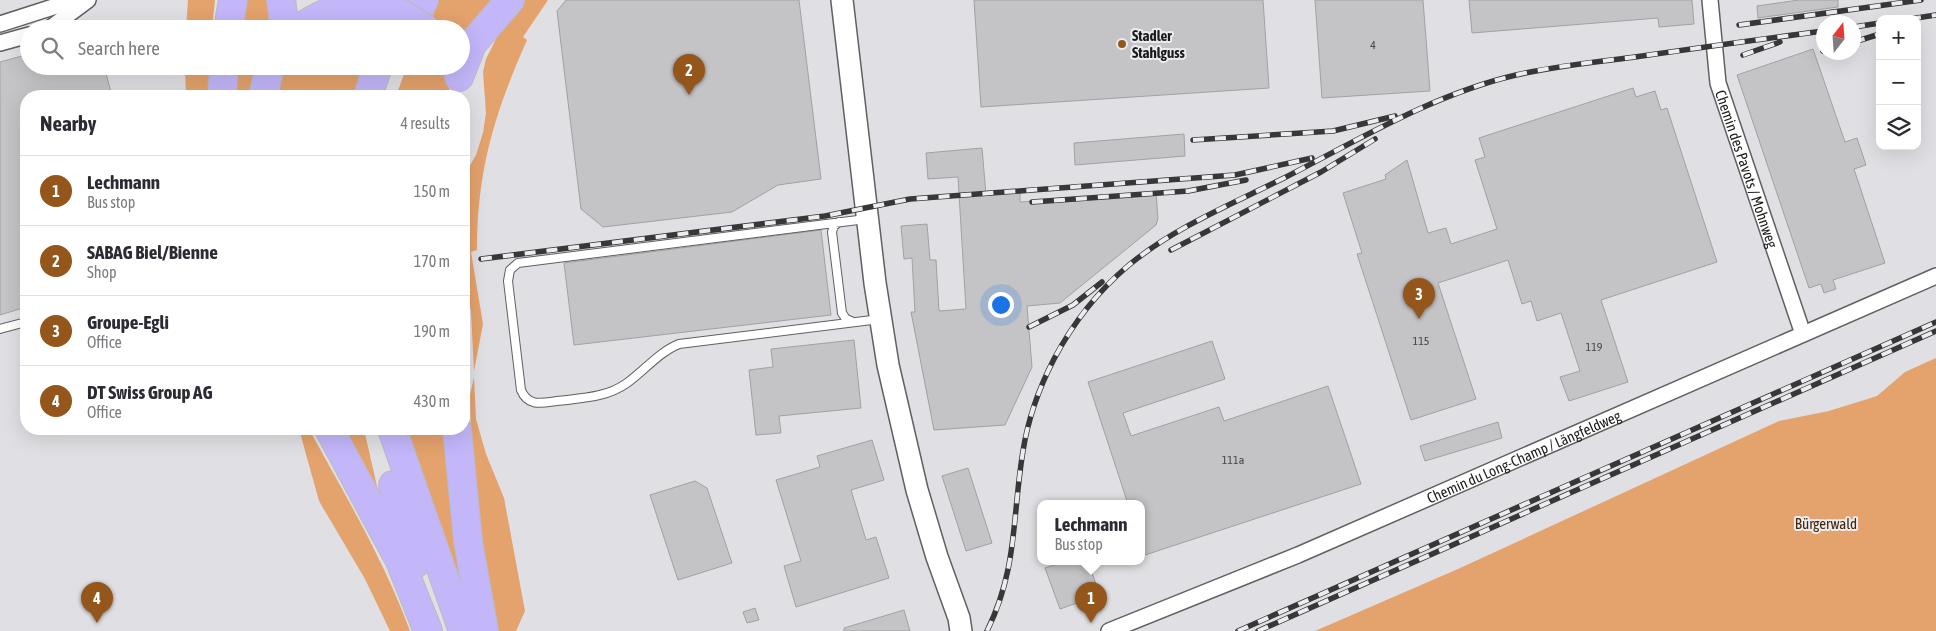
<!DOCTYPE html>
<meta charset="utf-8">
<style>
:root{--surface:#fff;--page:#f7f7f7;--text:#2b2b33;--muted:#7c7c81;--line:#e1e1e2;--accent:#94561b}
body{margin:0;font-family:"Asap Condensed",sans-serif;background:var(--page);color:var(--text)}
.controls{position:absolute;right:15px;top:15px;display:grid;overflow:hidden;border-radius:10px;box-shadow:0 5px 20px #0002}
.controls button{width:45px;height:45px;display:grid;place-items:center;padding:0;border:0;border-bottom:1px solid var(--line);background:var(--surface);color:var(--text);font:25px sans-serif}
.compass{position:absolute;left:1816px;top:15px;width:45px;height:45px;border-radius:50%;background:var(--surface);box-shadow:0 5px 20px #0002;rotate:17deg}
.you{position:absolute;left:1000px;top:304px;width:18px;height:18px;margin:-12px;border:4px solid #fff;border-radius:50%;background:#1a73e8;box-shadow:0 0 0 8px #1a73e833}
.badge{display:grid;place-items:center;width:32px;height:32px;border-radius:50%;background:var(--accent);color:#fff;font-size:16px;font-weight:700}
.pin{position:absolute;translate:-50% -41px;filter:drop-shadow(0 1px 2px #0008)}
.pin::after{content:'';position:absolute;top:26px;width:18px;height:15px;background:inherit;clip-path:polygon(0 0,100% 0,50% 100%)}
.popup{position:absolute;left:1037px;top:500px;width:108px;height:65px;box-sizing:border-box;display:grid;place-content:center;border-radius:10px;background:var(--surface);filter:drop-shadow(0 1px 4px #0005);font-size:16px;white-space:nowrap;color:var(--muted)}
.popup b{font-size:19px;color:var(--text)}
.popup::after{content:'';position:absolute;left:50%;top:100%;margin-left:-10px;border:10px solid transparent;border-top-color:var(--surface)}
.list{margin:0;padding:0;list-style:none}
h2{display:flex;justify-content:space-between;align-items:center;height:65px;margin:0;padding:0 20px;font-size:21px}
h2 small{font-size:16px;font-weight:400;color:var(--muted)}
.list li{display:grid;grid-template-columns:32px 1fr auto;gap:15px;align-items:center;box-sizing:border-box;height:70px;padding:0 20px;border-top:1px solid var(--line)}
.list b{display:block;font-size:19px;white-space:nowrap}
.list p{margin:0;font-size:16px;white-space:nowrap;color:var(--muted)}
.list em{font-size:16px;font-style:normal;color:var(--muted)}
.icon{flex:none;width:28px;height:28px;fill:none;stroke:currentColor;stroke-width:2;stroke-linecap:round;stroke-linejoin:round}
.map{position:relative;flex:none;width:1936px;height:631px;overflow:hidden}
.search{position:absolute;background:var(--surface);box-shadow:0 5px 20px #0002;left:20px;top:20px;width:450px;height:55px;display:flex;align-items:center;gap:12px;box-sizing:border-box;padding:0 18px;border-radius:28px;color:var(--muted);font-size:19px}
.panel{position:absolute;background:var(--surface);box-shadow:0 5px 20px #0002;left:20px;top:90px;width:450px;height:345px;border-radius:20px}
.map>svg:first-child{display:block}
</style>
<div class="map">
<svg width="1936" height="631" viewBox="0 0 1936 631">
<rect width="100%" height="100%" fill="#e0dfe3"/>
<path fill="#e4a26c" d="M188,0H215L212,29H186Z
M240,0H270L275,29H236Z
M437,0H492L461,34V29H445L432,16Z
M525,0H548L523,37L527,40C495,112 477,170 477,250L471,252L483,324L474,371L471,312L464,275V176L476,155L483,133L486,113L483,72L486,59L498,35Z
M384,18L380,29H316L331,21Z
M185,66H210L209,96H186Z
M231,66H257L251,96H230Z
M281,66H365L355,96H272Z
M407,66H443L451,96H396Z
M1936,358V631H1315L1458,569L1779,421L1829,411L1877,396L1905,372Z
M474,377L476,419L486,454L504,498L525,611L516,631H499L484,552L471,435L470,395Z
M299,429H309C345,495 384,560 410,631H390L365,579L319,501Z
M341,429H364L378,491Z
M406,429H451L468,604Z"/>
<path fill="#c4c4c7" stroke="#a1a0a3" d="M566,0H799L821,179L778,185L732,212L603,227L581,209L557,11Z
M974,0H1263L1269,88L981,107Z
M1315,0H1423L1430,91L1322,98Z
M1469,0H1692L1694,24L1659,27L1658,18L1472,33Z
M1799,0H1838V7L1758,18L1757,6Z
M1813,49L1845,142L1857,138L1866,165L1854,169L1885,263L1833,280L1836,289L1824,293L1821,284L1809,288L1737,75Z
M29,54V66H104L112,96H26V307L0,315V62Z
M1633,88L1636,97L1655,91L1661,110L1667,108L1717,262L1601,300L1628,382L1569,401L1560,377L1580,371L1561,313L1537,321L1531,301L1522,304L1508,260L1438,283L1476,399L1411,420L1357,254L1362,253L1343,193L1386,179L1385,175L1407,160L1428,233L1446,228L1451,244L1497,229L1475,160L1485,157L1479,138Z
M1184,134L1185,156L1075,165L1074,143Z
M982,148L986,195L1020,192V202L1156,192L1158,219L1156,225L1060,303L1027,306L1032,367L1005,425L934,430L911,312H915L912,258L904,259L901,226L927,224L930,260H936L939,311L966,309L958,177L928,179L926,153Z
M821,230L831,315L574,345L564,263Z
M854,340L861,408L779,416L781,433L756,435L749,370L773,367L771,349Z
M1212,341L1225,379L1123,413L1131,436L1219,407L1224,421L1328,386L1361,484L1145,555L1141,543V504H1128L1088,382Z
M1498,422L1502,438L1425,461L1420,446Z
M872,440L884,480L851,490L866,540L876,537L889,578L796,607L784,566L801,561L776,480L820,467L817,456Z
M968,468L992,543L966,551L942,476Z
M695,481L707,488L732,563L678,580L650,495Z
M1064,562H1088L1100,595L1060,609L1045,568Z
M755,608L759,620L747,623L743,612Z
M904,610L910,631H844V628Z"/>
<g fill="none" stroke-linecap="round" stroke-linejoin="round">
<defs>
<path id="service" d="M866,219L518,263L510,270L508,281L521,390C528,407 542,403 557,401C581,398 606,398 627,383C644,371 659,352 679,344L880,319
M839,222L834,226L832,232L842,313L846,319L851,321
M0,329L26,322"/>
<g id="minor">
<path id="s1" d="M1710,0L1718,83L1803,334"/>
<path d="M0,24L75,0"/>
<path d="M49,29L88,0"/>
<path d="M0,43L29,35"/>
<path id="s2" d="M1109,631L1298,555L1936,276"/>
</g>
<path id="secondary" d="M842,0L875,283L888,365L917,490L937,557L959,618L961,631"/>
<path id="motorway" d="M281,0L285,29
M228,29L233,0
M299,29C324,10 351,3 382,7
M410,29L424,0
M459,77L472,44L510,0
M222,96L224,66
M263,96L270,66
M368,96L378,66
M329,429L400,561L428,631
M392,429L463,631
M457,429L468,541L484,631
M393,485L415,564"/>
</defs>
<use href="#service" stroke="#606063" stroke-width="10"/>
<use href="#minor" stroke="#606063" stroke-width="18"/>
<use href="#secondary" stroke="#606063" stroke-width="24"/>
<use href="#motorway" stroke="#bbb" stroke-width="30"/>
<use href="#service" stroke="#fff" stroke-width="8"/>
<use href="#minor" stroke="#fff" stroke-width="15"/>
<use href="#secondary" stroke="#fff" stroke-width="21"/>
<use href="#motorway" stroke="#c3b6f9" stroke-width="28"/>
<defs>
<path id="rail" d="M1910,19L1936,15
M1739,25L1921,0
M1854,27L1880,23
M1854,42L1880,34
M1823,51L1824,50
M1743,55L1780,42
M1193,140L1333,131L1395,116
M1032,202L1188,191L1246,180
M1171,250L1321,172L1375,139
M481,259L825,216L910,199L1235,175L1312,158
M1029,327L1073,305L1102,282
M987,631C1018,568 1012,517 1023,451C1028,419 1039,388 1054,359C1073,323 1098,291 1129,265C1175,227 1232,204 1284,178C1358,140 1434,94 1516,75C1555,66 1595,62 1635,57C1698,48 1761,39 1824,31
M1238,631L1936,322
M1258,631L1936,331"/>
</defs>
<use href="#rail" stroke="#373738" stroke-width="5.5"/>
<use href="#rail" stroke="#edecf0" stroke-width="4" stroke-dasharray="11" stroke-linecap="butt"/>
<defs>
<path id="motorway-bridge" d="M382,7L402,14L426,29"/>
</defs>
<use href="#motorway-bridge" stroke="#bbb" stroke-width="30" stroke-linecap="butt"/>
<use href="#motorway-bridge" stroke="#c3b6f9" stroke-width="28"/>
</g>
<circle fill="#94561b" stroke="#edecf0" stroke-width="2" cx="1122" cy="44" r="5"/>
<g text-anchor="middle" dominant-baseline="central" stroke-width="4" stroke-linejoin="round" paint-order="stroke">
<g font-size="12" fill="#464648">
<text x="1373" y="45">4</text>
<text x="1421" y="341">115</text>
<text x="1594" y="347">119</text>
<text x="1233" y="460">111a</text>
</g>
<g font-size="15" font-weight="bold" fill="#1c1c1d" stroke="#edecf0" text-anchor="start">
<text x="1132" y="35">Stadler<tspan x="1132" dy="17">Stahlguss</tspan></text>
</g>
<g font-size="15" fill="#1c1c1d" stroke="#edecf0">
<text stroke="none"><textPath href="#s1" startOffset="174">Chemin des Pavots / Mohnweg</textPath></text>
<text stroke="none"><textPath href="#s2" startOffset="450">Chemin du Long-Champ / Längfeldweg</textPath></text>
</g>
<g font-size="15" fill="#442506" stroke="#edecf0">
<text x="1826" y="523">Bürgerwald</text>
</g>
</g>
</svg>
<div class="controls">
<button>+</button>
<button>−</button>
<button><svg class="icon" aria-label="layers" viewBox="0 0 24 24"><path d="M12 4l9 5-9 5-9-5zM3 14l9 5 9-5"/></svg></button>
</div>
<svg class="compass" viewBox="-18 -18 36 36"><path d="M0-13l5 13h-10z" fill="#e53935"/><path d="M0 13l5-13h-10z" fill="#7c7c81"/></svg>
<div class="you"></div>
<div class="pin badge" style="left:1091px;top:623px">1</div>
<div class="popup"><b>Lechmann</b>Bus stop</div>
<div class="pin badge" style="left:689px;top:95px">2</div>
<div class="pin badge" style="left:1419px;top:319px">3</div>
<div class="pin badge" style="left:97px;top:623px">4</div>
<div class="search"><svg class="icon" aria-label="search" viewBox="0 0 24 24"><circle cx="10" cy="10" r="6"/><path d="M15 15l6 6"/></svg>Search here</div>
<section class="panel">
<h2>Nearby<small>4 results</small></h2>
<ul class="list">
<li><span class="badge">1</span><div><b>Lechmann</b><p>Bus stop</p></div><em>150 m</em></li>
<li><span class="badge">2</span><div><b>SABAG Biel/Bienne</b><p>Shop</p></div><em>170 m</em></li>
<li><span class="badge">3</span><div><b>Groupe-Egli</b><p>Office</p></div><em>190 m</em></li>
<li><span class="badge">4</span><div><b>DT Swiss Group AG</b><p>Office</p></div><em>430 m</em></li>
</ul>
</section>
</div>
